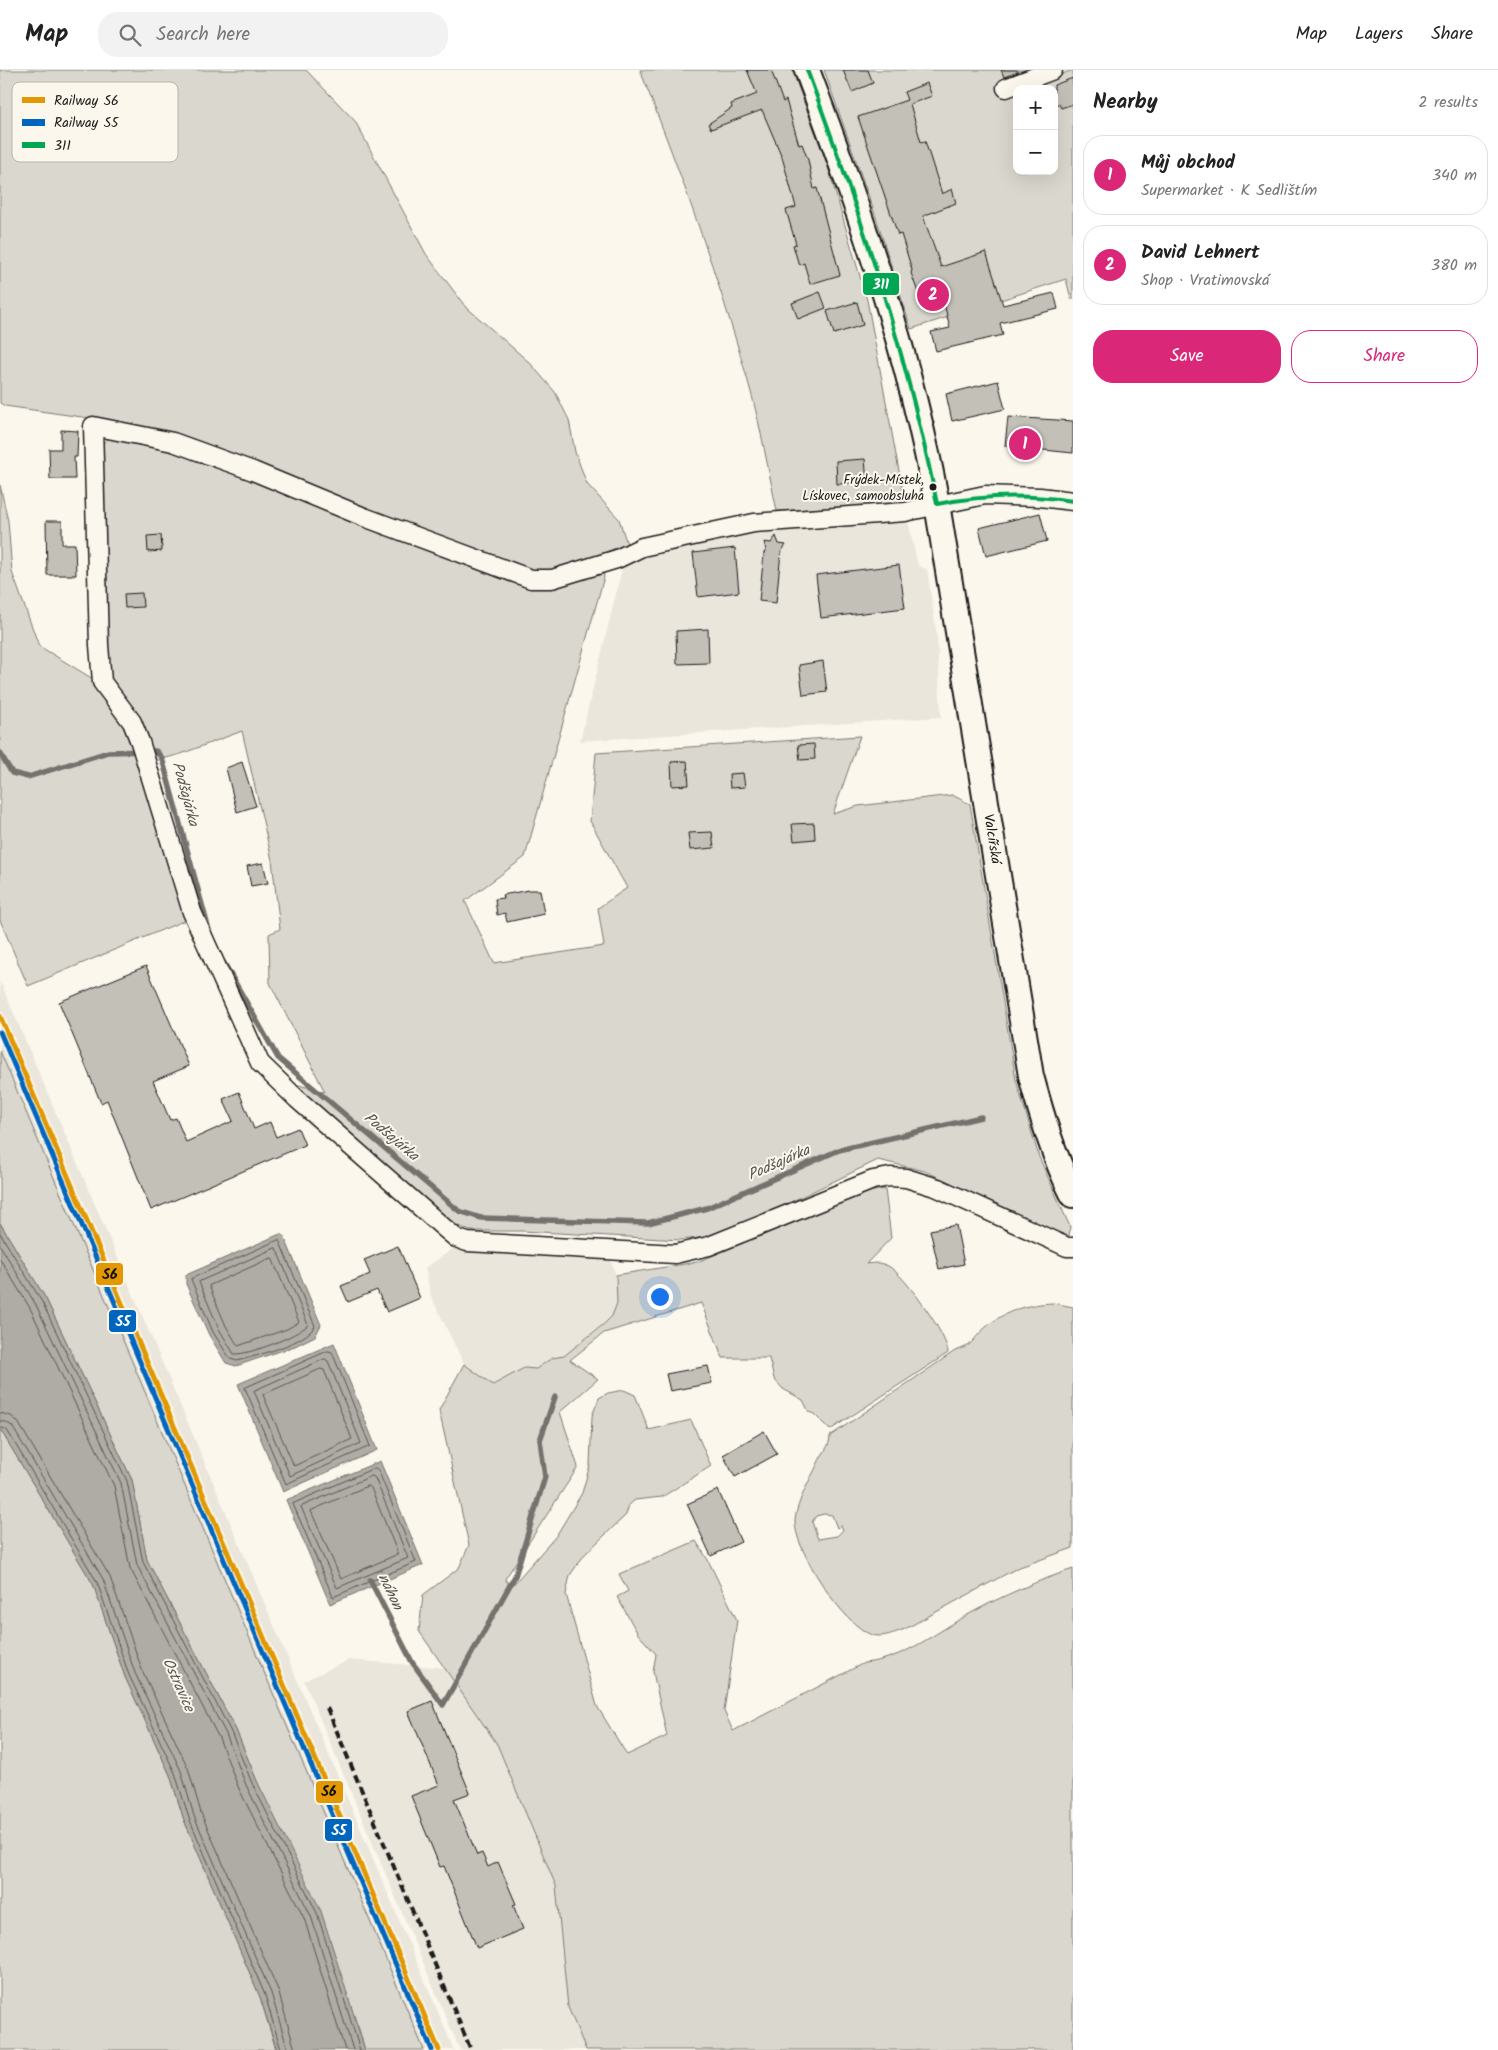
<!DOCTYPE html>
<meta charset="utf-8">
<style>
:root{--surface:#fff;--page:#f2f2f2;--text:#222;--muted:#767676;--line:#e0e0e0;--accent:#db2777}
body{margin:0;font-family:Kalam,sans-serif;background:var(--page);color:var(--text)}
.controls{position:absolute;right:15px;top:15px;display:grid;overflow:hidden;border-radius:10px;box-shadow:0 5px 20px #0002}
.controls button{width:45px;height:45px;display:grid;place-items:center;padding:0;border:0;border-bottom:1px solid var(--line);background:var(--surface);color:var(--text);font:25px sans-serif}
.you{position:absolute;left:659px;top:1226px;width:18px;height:18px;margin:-12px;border:4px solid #fff;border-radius:50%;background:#1a73e8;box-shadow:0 0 0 8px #1a73e833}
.badge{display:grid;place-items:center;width:32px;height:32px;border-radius:50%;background:var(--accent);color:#fff;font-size:16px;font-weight:700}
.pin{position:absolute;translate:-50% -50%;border:2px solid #fff;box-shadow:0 1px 5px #0006}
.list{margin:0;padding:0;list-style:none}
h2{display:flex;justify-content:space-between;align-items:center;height:65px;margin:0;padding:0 20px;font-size:21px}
h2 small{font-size:16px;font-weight:400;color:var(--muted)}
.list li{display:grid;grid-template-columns:32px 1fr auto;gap:15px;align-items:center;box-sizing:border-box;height:80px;margin:0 10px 10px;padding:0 10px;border:1px solid var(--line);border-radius:20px}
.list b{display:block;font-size:19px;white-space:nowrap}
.list p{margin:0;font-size:16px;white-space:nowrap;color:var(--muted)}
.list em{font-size:16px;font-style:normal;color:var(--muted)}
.actions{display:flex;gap:10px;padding:15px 20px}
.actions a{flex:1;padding:11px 0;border:1px solid var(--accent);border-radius:20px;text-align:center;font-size:18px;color:var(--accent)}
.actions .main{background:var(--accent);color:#fff}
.icon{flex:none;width:28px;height:28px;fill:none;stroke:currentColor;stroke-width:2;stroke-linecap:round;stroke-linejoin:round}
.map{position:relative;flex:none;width:1073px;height:1980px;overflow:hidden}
header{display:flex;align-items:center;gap:30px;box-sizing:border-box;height:70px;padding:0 25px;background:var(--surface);border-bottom:1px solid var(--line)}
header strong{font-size:24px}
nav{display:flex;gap:28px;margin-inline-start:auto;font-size:18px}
.search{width:350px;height:45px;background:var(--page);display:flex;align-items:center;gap:12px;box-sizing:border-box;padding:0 18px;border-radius:20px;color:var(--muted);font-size:19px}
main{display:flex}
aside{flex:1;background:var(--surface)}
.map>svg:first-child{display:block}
</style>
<header>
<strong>Map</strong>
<div class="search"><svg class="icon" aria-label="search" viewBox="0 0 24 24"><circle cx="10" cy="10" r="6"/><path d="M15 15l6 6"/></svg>Search here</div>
<nav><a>Map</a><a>Layers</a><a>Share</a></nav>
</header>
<main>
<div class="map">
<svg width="1073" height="1980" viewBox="0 0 1073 1980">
<rect width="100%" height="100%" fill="#fbf7ec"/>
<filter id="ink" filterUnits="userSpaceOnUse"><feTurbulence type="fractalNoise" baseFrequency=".02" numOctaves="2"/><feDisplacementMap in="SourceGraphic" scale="10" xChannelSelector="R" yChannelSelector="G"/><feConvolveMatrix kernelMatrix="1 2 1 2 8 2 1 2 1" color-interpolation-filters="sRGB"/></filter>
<g filter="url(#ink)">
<path fill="#eae6dc" d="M908,451L918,496L927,499L937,567L941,647L580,671L624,491L658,479L743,461Z
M0,911L400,1852L454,1980H424L186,1419L0,981Z
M457,1176L609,1186L616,1205L617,1233L612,1246L564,1286L552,1288L536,1299L524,1298L492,1315L464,1294L431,1226L425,1198Z
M349,1590L446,1598L497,1674L556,1816L568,1937L586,1980H460L304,1611Z"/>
<path fill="#dad7ce" stroke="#7b7a75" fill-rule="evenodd" d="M0,0H306L355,51L426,184L465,236L530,293L555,322L569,350L575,382L587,414L619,449L627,474L600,484L604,507L525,787L465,831L494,893L604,876L598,838L627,818L590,751L596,683L860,666L833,744L858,736L952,725L970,734L1016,1010L1039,1087L1070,1157L1069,1166L1047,1160L925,1101L878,1090L747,1153L708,1167L680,1170L523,1161H470L445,1150L291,1013L325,1022L270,913L269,864L280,859L272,790L242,661L181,684L155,691L107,608L100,376L111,366L168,376L320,432L384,466L377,449L210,376L89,348L5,336L0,333Z
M640,0H792L827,94L867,230L905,433L777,441C768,400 761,357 749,315C719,208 681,104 640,0Z
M824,0H1032L1017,20V101H1054V19H1021L1073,0V229H1071L1066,209L911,259L876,147Z
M0,415L8,451L12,502L39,576L98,612L127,654L188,849L28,916L0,850Z
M0,981L375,1863L424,1980H365L359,1959L236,1660L147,1490L132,1410L46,1229L0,1153Z
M885,1119L891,1168L866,1194C874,1193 880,1192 888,1196C903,1203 949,1267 948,1283L830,1360L814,1344L809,1342L803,1330L783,1319L774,1309L769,1288H723L701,1233L604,1263L570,1290L598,1309L560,1342L578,1397L505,1509L511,1517L556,1466L582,1423L590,1395L592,1346L599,1328L608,1323L624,1320L635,1325L649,1360L691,1350L711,1396L662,1427L635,1430L629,1435L626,1445L585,1484L570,1505L566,1524L597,1636L627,1685L667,1666L653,1602L656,1584L638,1564L617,1527L628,1521L619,1504L696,1471L708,1490L737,1550L724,1641L733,1661L864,1593C905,1589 936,1562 971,1543C1004,1525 1037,1511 1073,1499V1980H586L568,1937L556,1816L497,1674L419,1561L423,1525L459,1498L469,1475L439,1340L464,1294L493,1315L524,1298L536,1299L552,1288L564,1286L605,1253L612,1246L617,1233L616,1205L697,1192L868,1122Z
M1053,1233L1073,1237V1478L1017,1498L905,1559C894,1563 883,1568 872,1565C844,1556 793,1478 795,1450C797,1431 810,1410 818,1393C822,1383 830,1377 830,1366L955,1281C975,1275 972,1269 985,1258C1004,1241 1028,1234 1053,1233ZM824,1444L832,1445L837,1458L841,1455L843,1460L837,1466L818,1469L812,1452L816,1446Z
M0,1359L93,1514L125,1607L170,1705L184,1750L260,1927L276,1980H0Z"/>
<path fill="#afaca5" stroke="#74726e" d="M0,1153L46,1229L132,1410L147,1490L236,1660L257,1711L321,1841L365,1980H277L260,1927L184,1750L170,1705L125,1607L93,1514L0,1359Z
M280,1164L284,1166L321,1255L315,1266L295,1276L236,1296L226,1293L209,1265L186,1214V1205Z
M334,1273L377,1380L283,1422L238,1314Z
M380,1391L423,1495L330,1534L286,1430Z"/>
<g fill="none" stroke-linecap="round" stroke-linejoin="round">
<path stroke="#575653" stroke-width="1" d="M0,1163L42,1232L127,1411L143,1492L231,1662L252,1713L317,1843L360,1980
M279,1170L315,1256C306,1273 256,1286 237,1291L230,1289L213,1262L191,1209Z
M0,1175L36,1235L121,1413L137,1495L226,1664L246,1715L311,1846L353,1980
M276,1178L308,1255C297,1266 249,1285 234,1284L219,1259L199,1212Z
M272,1188L299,1252L287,1259L238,1276L226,1256L209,1216Z
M0,1189L30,1238L114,1416L130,1498L219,1668L239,1719L304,1848L345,1980
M328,1281L332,1282L370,1376L286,1414L245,1318Z
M325,1289L328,1291L361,1373L290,1406L254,1321Z
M321,1299L324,1300L352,1369L294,1396L263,1325Z
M0,1343L11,1346L18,1352L110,1507L142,1600L188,1698L201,1743L278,1920L295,1980
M0,1351L6,1352L12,1356L103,1509L135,1603L181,1701L194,1746L271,1923L288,1980
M0,1357L7,1360L97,1512L129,1605L175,1703L189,1748L265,1925L281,1980
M375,1398L378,1400L416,1492L333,1527L293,1434Z
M372,1406L375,1408L408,1488L337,1518L301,1437Z
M368,1416L371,1418L398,1484L341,1509L311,1441Z"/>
<path stroke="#74726e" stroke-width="5.5" d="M0,683L12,703L28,707L108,682L156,681L162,688L210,864
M224,893L278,988L459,1141L481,1148L648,1153L707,1138L839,1080L981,1047
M370,1510L412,1592L443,1635L515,1506L545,1407L540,1370L555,1327"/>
</g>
<path fill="#c3c0b8" stroke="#1c1c1c" d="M747,0H771L783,32L786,30L799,75L802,74L808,90L814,119L817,118L840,205L810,214L804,193L800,195L798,192L793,175L796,174L786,140L796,137L782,87L762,40L711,59L708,54L732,38L731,34L757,24Z
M843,0H868L873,13L852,22Z
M1001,0H1017L1018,2L1004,7Z
M1073,8V34L1061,38L1059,34L1054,35V15Z
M927,13L932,26L910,34L921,72L925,71L942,124L952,119L956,133L923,146L941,197L986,182L1003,235L1054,223L1058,239L1000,253L1003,265L936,281L931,262L950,258L943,229L923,236L911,203L912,200L901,164L898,165L858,47L907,30L904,22Z
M820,222L826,238L798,249L792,233Z
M857,232L863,255L834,264L827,241Z
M998,311L1005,339L952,351L946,324Z
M1008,347L1073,351V383L1005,376Z
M61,360L78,361L77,387H74L75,409H50L49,379H61Z
M865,389L867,412L837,414L836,391Z
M1040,443L1047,471L986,486L979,458Z
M46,451H62V474H75L76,505H47Z
M161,465L162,481L148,482L147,466Z
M776,466L779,474L786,475L781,482L776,533L759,531L764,483L766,480L764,472L771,473Z
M735,478L739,522L698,527L693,483Z
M899,495L905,538L821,548L816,505Z
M142,523L143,537L125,538L124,524Z
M708,559L709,593L677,594L676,561Z
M823,591L827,622L803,625L799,595Z
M814,674L815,689L800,690L798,675Z
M687,691L689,715L672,716L671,692Z
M242,692L256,736L237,742L226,698Z
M743,703L745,717L730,718L729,704Z
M814,753L815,769L794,771L792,754Z
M712,762L714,778L690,780L688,763Z
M263,793L268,813L251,816L247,796Z
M529,820H540L544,844L507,852L505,843L497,845L495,829L503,828L502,825Z
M146,896L189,996L153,1011L170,1050L176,1048L186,1072L233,1051L223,1029L239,1022L254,1059L270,1052L276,1067L298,1058L305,1075L151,1140L107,1030L101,1033L59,932Z
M956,1155L964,1194L939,1199L930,1160Z
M398,1176L420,1228L387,1242L377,1220L348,1232L341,1216L370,1204L364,1190Z
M708,1296L712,1313L670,1321L666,1304Z
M764,1361L777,1384L735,1407L723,1385Z
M718,1420L741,1472L711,1486L687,1434Z
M432,1631L470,1723L454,1729L477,1785L482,1783L488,1797L498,1792L516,1834L513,1835L523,1859L477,1878L444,1796L440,1797L411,1726L439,1715L408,1641Z"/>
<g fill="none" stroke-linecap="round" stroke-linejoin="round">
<defs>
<path id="minor" d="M1006,18L1053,0
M1073,431L1040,427L985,425L905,442L754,453L642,477L617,489L552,509H531L364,447L253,401L173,372L93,356L99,575L102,612L132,652L140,672L192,842L260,993L297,1029L443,1157L456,1168L467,1172L675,1184L709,1176L873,1110L890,1107L906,1108L938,1118L1067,1177H1073"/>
<path id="secondary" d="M807,0C860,141 910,285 937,434L1031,1006C1042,1047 1054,1087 1073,1125"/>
</defs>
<use href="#minor" stroke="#1c1c1c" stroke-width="21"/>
<use href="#secondary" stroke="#1c1c1c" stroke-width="28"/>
<use href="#minor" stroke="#fbf7ec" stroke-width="18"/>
<use href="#secondary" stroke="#fbf7ec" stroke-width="24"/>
<path stroke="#1c1c1c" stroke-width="4" stroke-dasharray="8 4" stroke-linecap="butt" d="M327,1638L471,1980"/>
<defs>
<path id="bus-1" d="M807,0C860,142 907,285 937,434
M937,434C983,425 1027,424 1073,431"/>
</defs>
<use href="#bus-1" stroke="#fbf7ec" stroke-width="8"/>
<use href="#bus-1" stroke="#00a651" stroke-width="4"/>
<defs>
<path id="rail-1" d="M0,946L439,1980"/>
<path id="rail-2" d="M0,962L432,1980"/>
</defs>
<use href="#rail-1" stroke="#fbf7ec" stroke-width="9"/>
<use href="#rail-2" stroke="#fbf7ec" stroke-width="9"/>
<use href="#rail-1" stroke="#e19803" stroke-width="5"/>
<use href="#rail-2" stroke="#0065bd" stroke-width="5"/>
</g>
</g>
<circle fill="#1c1c1c" stroke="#fbf7ec" stroke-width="2" cx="933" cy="417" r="4.5"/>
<g text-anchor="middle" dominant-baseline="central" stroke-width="4" stroke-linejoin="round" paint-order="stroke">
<g font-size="13" fill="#1c1c1c" stroke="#fbf7ec" text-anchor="end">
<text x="924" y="410">Frýdek-Místek,<tspan x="924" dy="16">Lískovec, samoobsluha</tspan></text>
</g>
<g font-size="14" fill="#1c1c1c" stroke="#fbf7ec">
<text transform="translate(992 769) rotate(81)">Valcířská</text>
</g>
<g font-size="15" font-style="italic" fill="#575653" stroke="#fbf7ec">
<text transform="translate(185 724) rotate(75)">Podšajárka</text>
<text transform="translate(391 1067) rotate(40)">Podšajárka</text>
<text transform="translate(779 1093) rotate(-24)">Podšajárka</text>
<text transform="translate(390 1522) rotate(65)">náhon</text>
<text transform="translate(178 1615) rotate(66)">Ostravice</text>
</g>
</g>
<rect x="12" y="12" width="166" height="80" rx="8" fill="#fbf7ec" stroke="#b8b5ae" stroke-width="1"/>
<rect x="22" y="27" width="23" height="6" fill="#e19803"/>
<rect x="22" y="49" width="23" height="7" fill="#0065bd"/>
<rect x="22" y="72" width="23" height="6" fill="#00a651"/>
<g font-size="14" fill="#1c1c1c">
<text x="54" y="35">Railway S6</text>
<text x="54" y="57">Railway S5</text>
<text x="54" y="80">311</text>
</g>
<g stroke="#fbf7ec" stroke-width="2">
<rect x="862" y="202" width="38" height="24" rx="5" fill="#00a651"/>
<rect x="95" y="1192" width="29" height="24" rx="5" fill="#e19803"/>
<rect x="108" y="1239" width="29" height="24" rx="5" fill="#0065bd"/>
<rect x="315" y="1710" width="29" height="24" rx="5" fill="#e19803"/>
<rect x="324" y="1748" width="29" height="24" rx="5" fill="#0065bd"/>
</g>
<g font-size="14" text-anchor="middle" font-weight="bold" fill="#fff">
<text x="881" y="219">311</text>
<text x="123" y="1256">S5</text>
<text x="339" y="1765">S5</text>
</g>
<g font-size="14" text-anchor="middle" font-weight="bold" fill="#111">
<text x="110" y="1209">S6</text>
<text x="329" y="1726">S6</text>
</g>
</svg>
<div class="controls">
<button>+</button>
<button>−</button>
</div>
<div class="you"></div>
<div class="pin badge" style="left:1025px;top:374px">1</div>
<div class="pin badge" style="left:933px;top:225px">2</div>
</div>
<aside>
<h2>Nearby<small>2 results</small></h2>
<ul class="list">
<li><span class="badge">1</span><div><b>Můj obchod</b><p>Supermarket · K Sedlištím</p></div><em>340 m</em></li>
<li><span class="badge">2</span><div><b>David Lehnert</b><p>Shop · Vratimovská</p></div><em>380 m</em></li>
</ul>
<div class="actions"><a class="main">Save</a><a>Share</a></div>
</aside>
</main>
